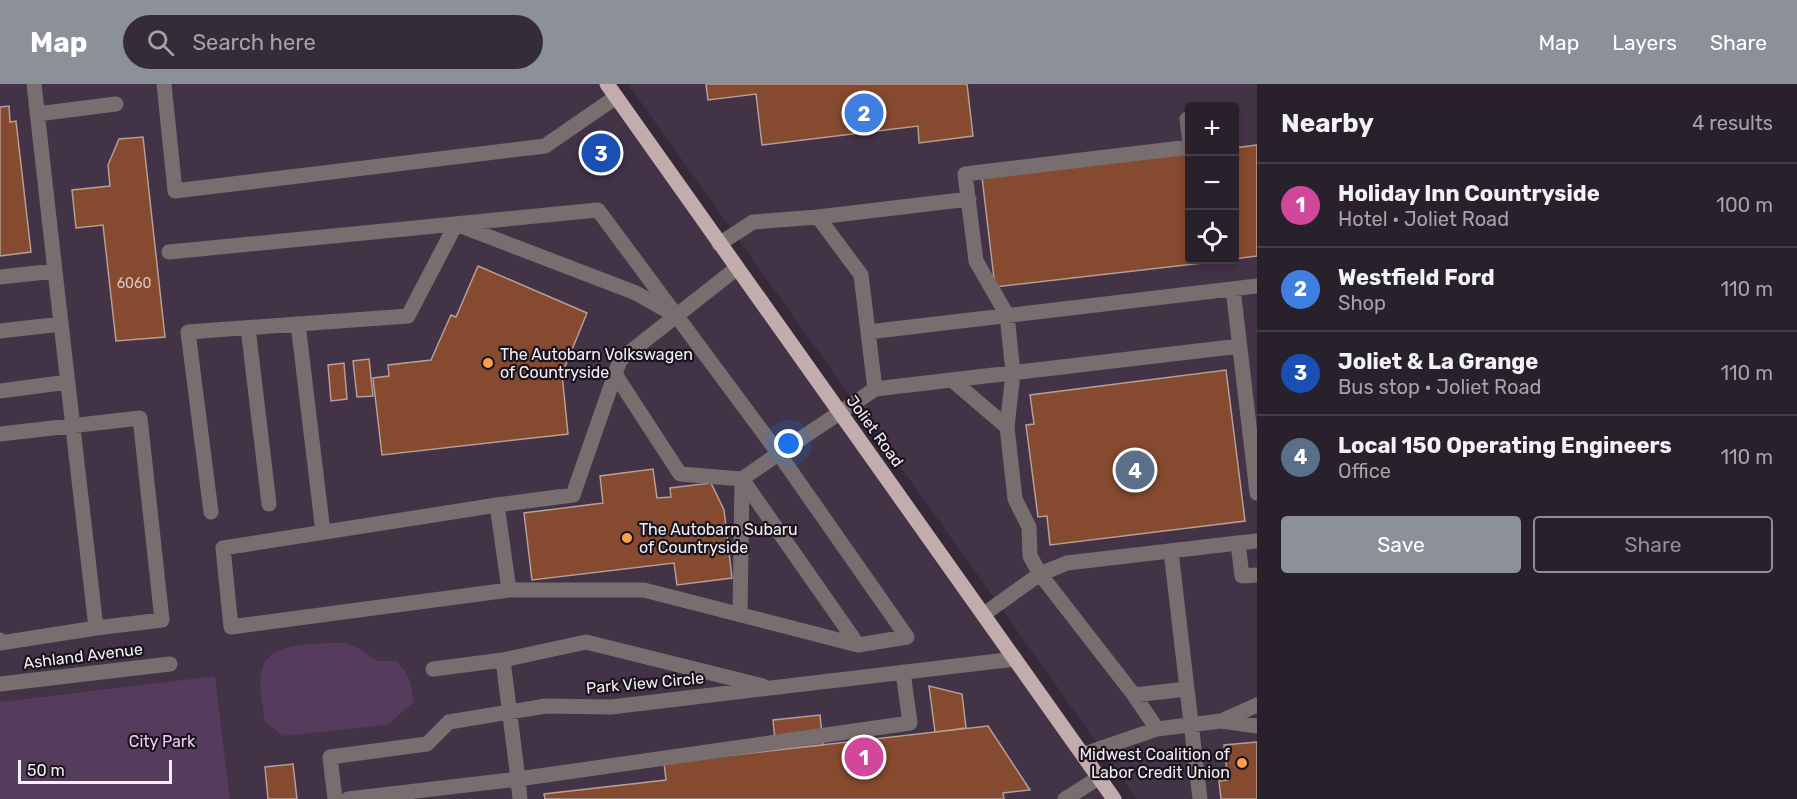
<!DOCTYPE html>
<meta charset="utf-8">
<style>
:root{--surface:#28202b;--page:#342d37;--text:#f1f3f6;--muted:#a5a3a9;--line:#443e47;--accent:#8c9099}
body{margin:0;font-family:Rubik,sans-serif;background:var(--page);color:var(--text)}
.controls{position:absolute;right:18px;top:18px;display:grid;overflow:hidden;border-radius:6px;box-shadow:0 3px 9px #0003}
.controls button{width:54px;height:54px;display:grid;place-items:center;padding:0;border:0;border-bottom:2px solid var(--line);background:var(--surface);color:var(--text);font:30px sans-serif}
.scale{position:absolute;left:18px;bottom:15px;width:154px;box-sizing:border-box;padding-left:6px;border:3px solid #f4ecf6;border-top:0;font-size:16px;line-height:21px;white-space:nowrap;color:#f4ecf6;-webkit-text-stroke:4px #1a151c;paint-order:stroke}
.you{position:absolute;left:789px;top:360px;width:21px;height:21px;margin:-15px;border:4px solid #fff;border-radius:50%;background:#1a73e8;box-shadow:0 0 0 9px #1a73e833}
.badge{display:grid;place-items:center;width:39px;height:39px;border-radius:50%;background:var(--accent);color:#fff;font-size:20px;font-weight:700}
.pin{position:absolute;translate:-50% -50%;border:3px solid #fff;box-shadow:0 2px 6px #0006}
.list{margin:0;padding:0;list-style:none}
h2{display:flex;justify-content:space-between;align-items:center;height:78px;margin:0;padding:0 24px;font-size:26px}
h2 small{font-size:20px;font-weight:400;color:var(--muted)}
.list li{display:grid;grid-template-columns:39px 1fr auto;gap:18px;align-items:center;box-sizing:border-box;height:84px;padding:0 24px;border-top:2px solid var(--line)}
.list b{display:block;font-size:22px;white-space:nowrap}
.list p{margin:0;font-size:20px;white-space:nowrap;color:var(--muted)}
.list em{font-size:20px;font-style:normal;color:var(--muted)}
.actions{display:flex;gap:12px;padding:18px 24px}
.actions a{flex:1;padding:14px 0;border:2px solid var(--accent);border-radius:6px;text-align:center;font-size:21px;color:var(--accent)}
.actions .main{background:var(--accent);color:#fff}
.icon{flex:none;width:33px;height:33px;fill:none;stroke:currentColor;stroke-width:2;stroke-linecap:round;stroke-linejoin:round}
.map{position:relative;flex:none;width:1257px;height:715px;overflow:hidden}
header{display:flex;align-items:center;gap:36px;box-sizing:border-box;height:84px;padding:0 30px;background:var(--accent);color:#fff}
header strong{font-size:28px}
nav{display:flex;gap:33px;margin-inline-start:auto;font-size:21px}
.search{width:420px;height:54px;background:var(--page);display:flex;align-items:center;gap:15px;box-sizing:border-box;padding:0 21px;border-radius:33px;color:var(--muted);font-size:22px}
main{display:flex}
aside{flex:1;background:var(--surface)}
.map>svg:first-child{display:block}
</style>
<header>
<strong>Map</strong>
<div class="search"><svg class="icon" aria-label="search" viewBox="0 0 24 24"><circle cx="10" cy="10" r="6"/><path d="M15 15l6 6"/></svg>Search here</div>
<nav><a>Map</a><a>Layers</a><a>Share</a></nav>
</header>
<main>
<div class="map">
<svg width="1257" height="715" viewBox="0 0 1257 715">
<rect width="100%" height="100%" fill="#362a39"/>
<path fill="#433347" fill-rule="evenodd" d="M0,0H599L1110,715H230L215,592L0,618Z
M628,0H1257V715H1137ZM1190,22H1234V176H1190Z"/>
<path fill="#553c5c" d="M330,559H344L358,564L377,577H396C409,588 413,602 413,619L387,641L283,652L265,638C263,623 259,606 261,591C264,559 305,561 330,559Z
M215,592L230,715H0V618Z"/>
<path fill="#854a2f" stroke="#b59e95" stroke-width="1.5" d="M706,0H967L973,52L919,59L918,42L762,61L756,10L708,16Z
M9,22L10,38L16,37L31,168L0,172V23Z
M143,53L165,253L116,257L103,141L76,144L72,106L110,102L108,81L119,55Z
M1257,61V172L1234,175V64Z
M1190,69V176H1229L995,203L982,93Z
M478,182L587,229L562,290L568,350L382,371L373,294L389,292L388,281L431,276L451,231L456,233Z
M369,275L373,312L357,313L353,277Z
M344,279L347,315L331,317L328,281Z
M1226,286L1245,437L1050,461L1047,432L1038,433L1026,341L1034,340L1030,311Z
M653,385L657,414L671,413L670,404L711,399L724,426L732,494L677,501L674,479L532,496L524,429L603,419L600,392Z
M929,602L962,610L966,644L935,648Z
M820,631L823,661L776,666L773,636Z
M988,642L1030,706L1003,709L1004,715H545L544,710L666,696L664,679Z
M1257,658V715H1221L1219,697L1228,696L1224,661Z
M293,680L297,715H268L265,683Z"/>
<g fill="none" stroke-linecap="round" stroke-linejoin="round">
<path stroke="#796e6f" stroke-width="15" d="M34,0L55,187
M164,0L175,107L545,62L616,13
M37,30L116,20
M1187,35L1190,59
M818,133L861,191L875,305
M719,160L753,138L818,133L969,115
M169,168L598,126L779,370L907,553L858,561L742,395C786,364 831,335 875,305L1240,262
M0,193L55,187L96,544
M1233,205L1257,409
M298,240L323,448
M248,244L269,420
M0,247L61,240
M868,248L1257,202
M615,290L680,390L742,395L740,531
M952,296L1007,343
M0,307L68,298
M0,350L140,334L162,536L96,544L0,559V556
M497,421L509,506L231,543L223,464L497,421L573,411L620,276L737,184
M211,428L188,248L408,232L456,140L636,209L673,230
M1238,459L1257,457
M509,506H644L858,561
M984,530L1040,490L1067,479L1238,459L1242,492L1257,491
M503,576L586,558L763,602
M433,585L503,576L518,695L910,639L903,588
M0,600L170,580
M1187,605L1200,715
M1134,611L1187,605L1171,467
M1221,637L1257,621
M1157,645L1134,611L1040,490L1030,472L1029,443L1015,415L1007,343L1013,289L1007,231L976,177L965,90L1190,63
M1084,670L1157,645L1221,637L1257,642
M335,715L330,673L427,660L449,638L546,622L611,623L1015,575
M348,715L518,695L520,715
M1065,715L1100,693"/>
<path stroke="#c2acad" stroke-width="15" d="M607,0L1114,715"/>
</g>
<g fill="#f9a04c" stroke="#1a151c" stroke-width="2">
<circle cx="488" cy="279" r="6"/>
<circle cx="627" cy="454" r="6"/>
<circle cx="1242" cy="679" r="6"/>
</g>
<g text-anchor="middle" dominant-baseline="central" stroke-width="4.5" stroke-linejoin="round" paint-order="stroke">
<g font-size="14" fill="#d8c4c4">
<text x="134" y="199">6060</text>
</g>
<g font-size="16" fill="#f4ecf6" stroke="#1a151c" text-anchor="start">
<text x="500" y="270">The Autobarn Volkswagen<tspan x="500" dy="18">of Countryside</tspan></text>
<text x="639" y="445">The Autobarn Subaru<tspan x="639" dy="18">of Countryside</tspan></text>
<text x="1230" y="670" text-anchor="end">Midwest Coalition of<tspan x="1230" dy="18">Labor Credit Union</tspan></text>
</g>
<g font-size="16" fill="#f4ecf6" stroke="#1a151c">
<text transform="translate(875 347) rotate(54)">Joliet Road</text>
<text transform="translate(83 572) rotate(-7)">Ashland Avenue</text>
<text transform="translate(645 599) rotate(-5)">Park View Circle</text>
</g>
<g font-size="16" fill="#efcbf8" stroke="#1a151c">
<text x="162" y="657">City Park</text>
</g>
</g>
</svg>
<div class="controls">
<button>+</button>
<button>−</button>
<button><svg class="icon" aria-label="locate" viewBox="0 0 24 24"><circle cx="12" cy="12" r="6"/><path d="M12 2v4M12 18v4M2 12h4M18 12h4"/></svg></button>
</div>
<div class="scale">50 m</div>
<div class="you"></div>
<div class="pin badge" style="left:864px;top:673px;background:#d1479c">1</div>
<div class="pin badge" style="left:864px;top:29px;background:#3f7fe0">2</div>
<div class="pin badge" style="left:601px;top:69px;background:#1a4fb4">3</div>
<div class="pin badge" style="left:1135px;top:386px;background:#5c6f8a">4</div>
</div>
<aside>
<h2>Nearby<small>4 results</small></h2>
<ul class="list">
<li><span class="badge" style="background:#d1479c">1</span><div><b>Holiday Inn Countryside</b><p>Hotel · Joliet Road</p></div><em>100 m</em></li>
<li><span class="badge" style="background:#3f7fe0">2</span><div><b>Westfield Ford</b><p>Shop</p></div><em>110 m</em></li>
<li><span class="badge" style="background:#1a4fb4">3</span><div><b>Joliet &amp; La Grange</b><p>Bus stop · Joliet Road</p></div><em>110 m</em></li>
<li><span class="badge" style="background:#5c6f8a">4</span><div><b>Local 150 Operating Engineers</b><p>Office</p></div><em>110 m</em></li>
</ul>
<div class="actions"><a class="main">Save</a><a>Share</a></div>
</aside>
</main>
